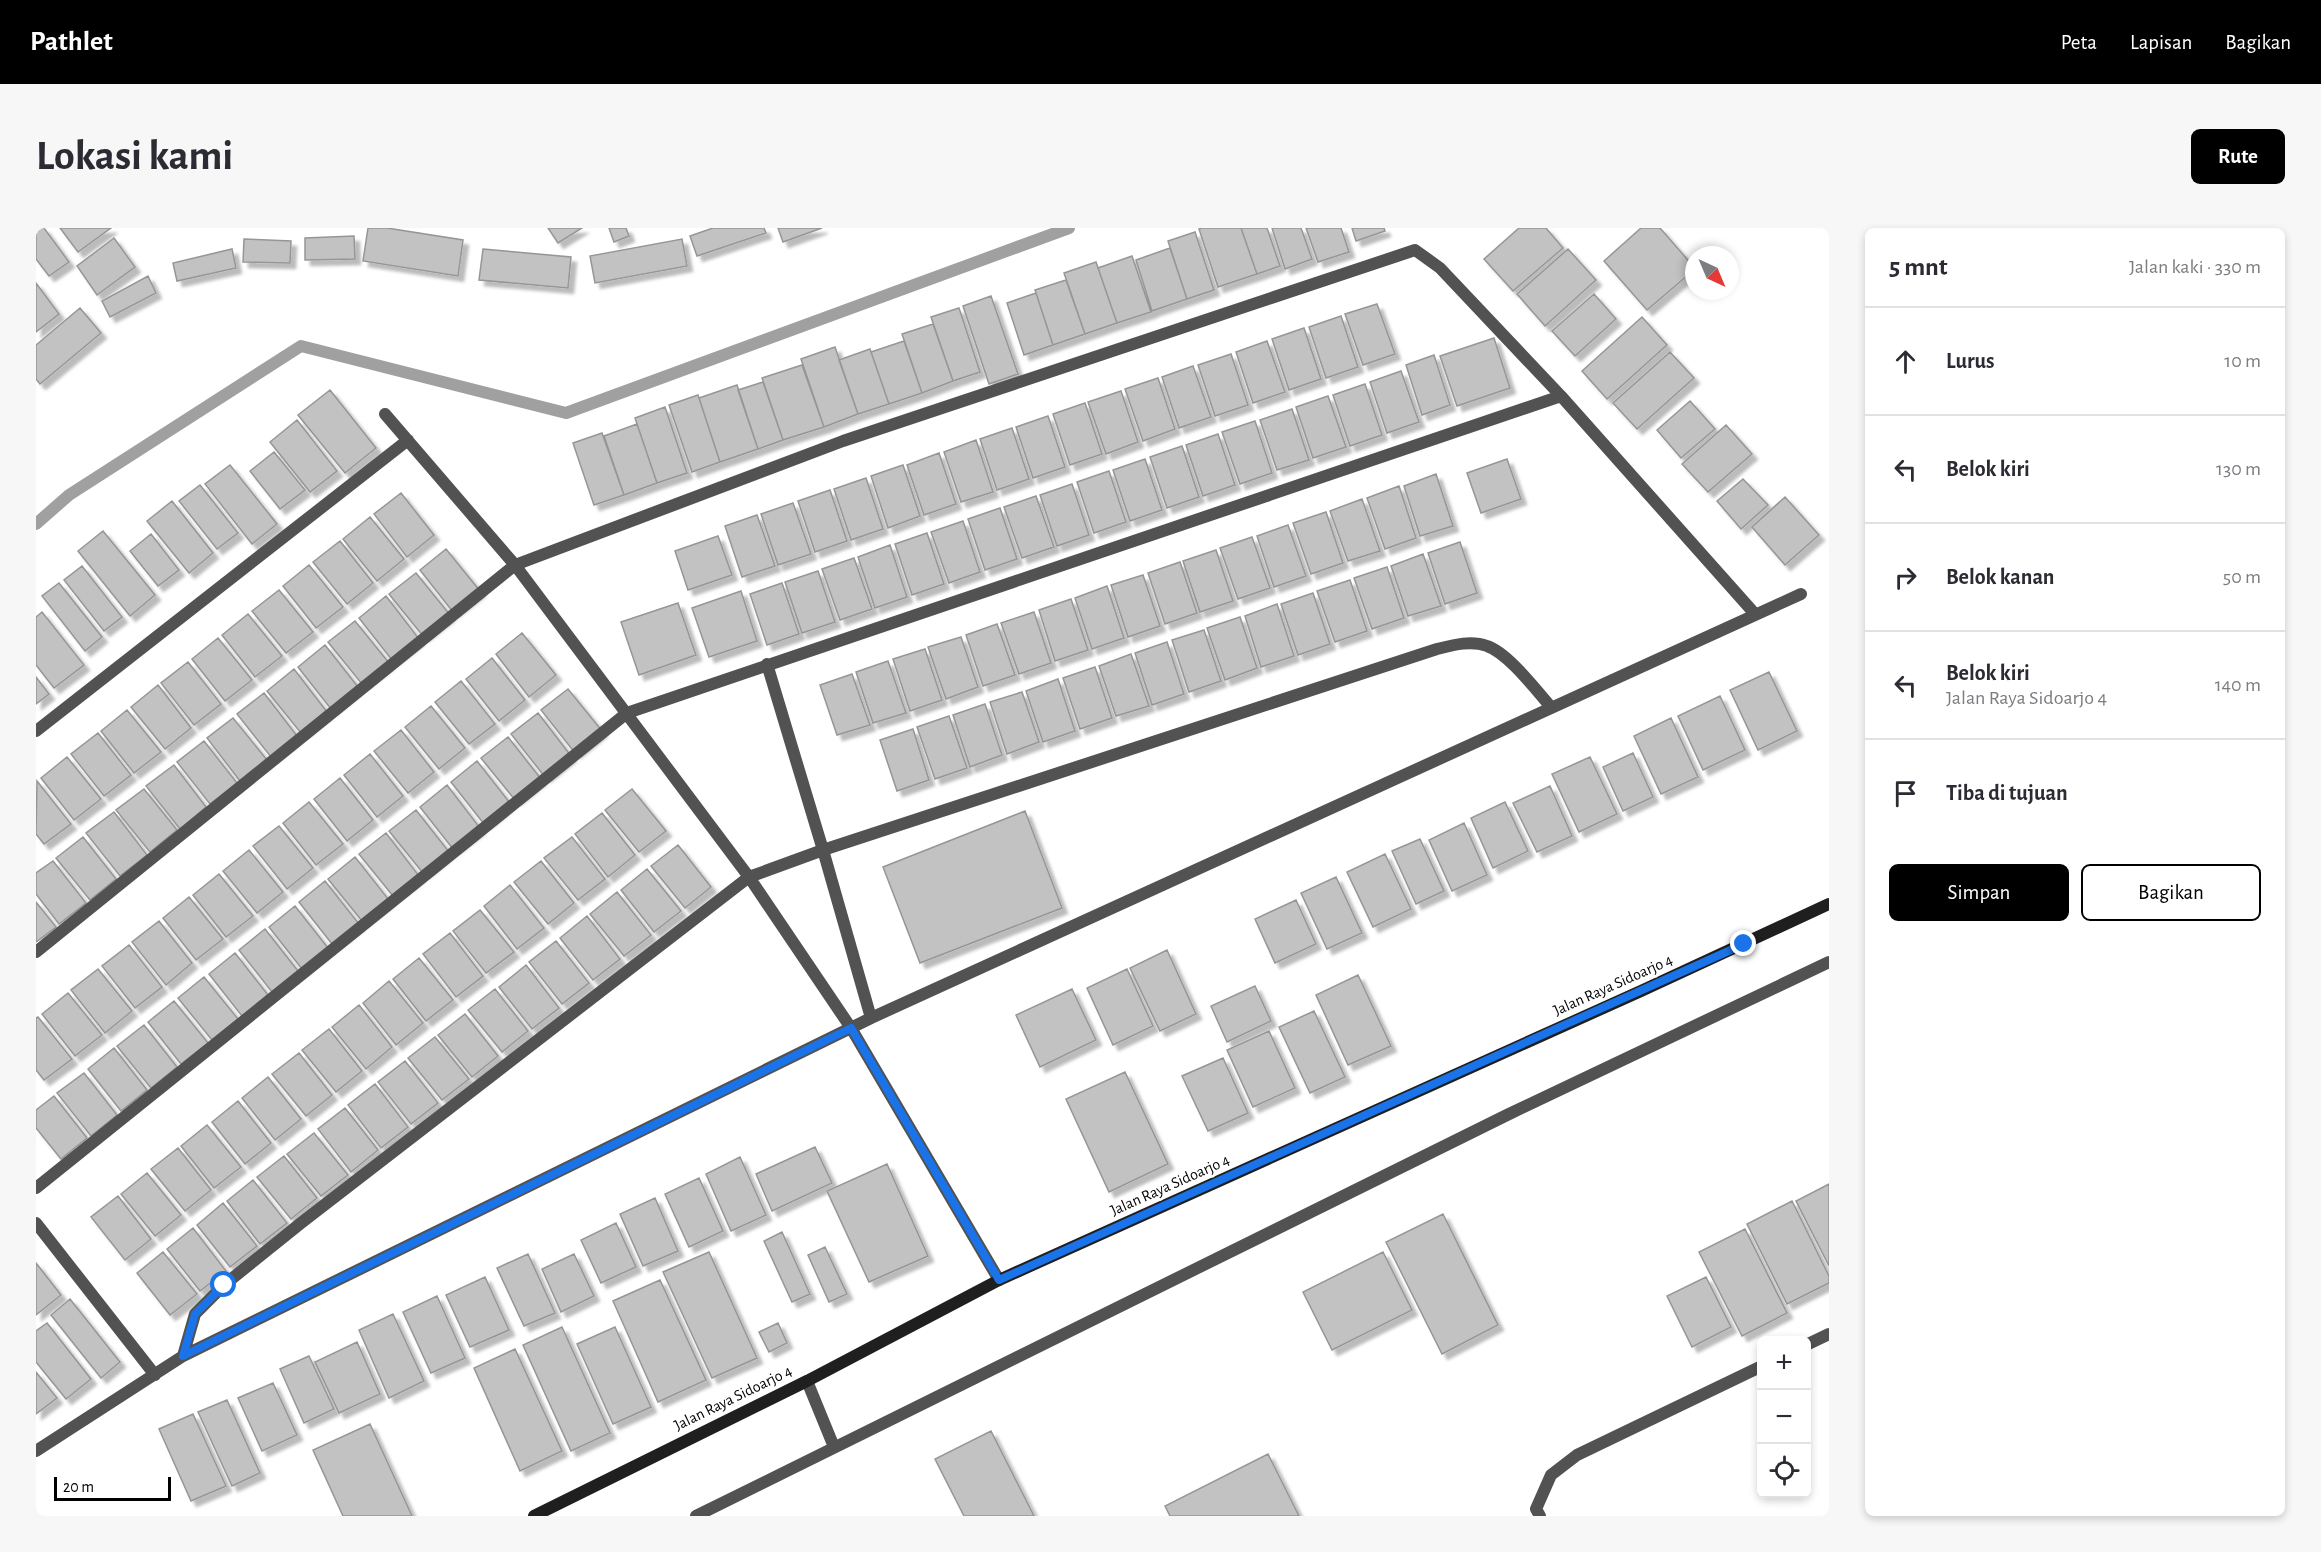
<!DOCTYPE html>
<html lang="id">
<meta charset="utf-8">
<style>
:root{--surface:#fff;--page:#f7f7f7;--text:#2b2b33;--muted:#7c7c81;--line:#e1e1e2;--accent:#000}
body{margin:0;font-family:"Alegreya Sans",sans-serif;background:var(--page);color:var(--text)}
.controls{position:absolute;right:18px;bottom:18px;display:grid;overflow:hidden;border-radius:9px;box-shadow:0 3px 9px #0003}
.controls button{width:54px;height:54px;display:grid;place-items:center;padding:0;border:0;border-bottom:2px solid var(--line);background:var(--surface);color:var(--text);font:30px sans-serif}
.compass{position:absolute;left:1649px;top:18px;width:54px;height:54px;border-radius:50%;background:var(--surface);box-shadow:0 3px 9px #0003;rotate:136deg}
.scale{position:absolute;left:18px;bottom:15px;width:117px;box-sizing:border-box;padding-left:6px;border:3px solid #000;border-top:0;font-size:16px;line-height:21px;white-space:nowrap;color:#000;-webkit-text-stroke:4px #fff;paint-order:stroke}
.stop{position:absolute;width:18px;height:18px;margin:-14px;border:4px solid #1a73e8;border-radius:50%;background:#fff}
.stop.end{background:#1a73e8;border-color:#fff;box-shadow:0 2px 6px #0008}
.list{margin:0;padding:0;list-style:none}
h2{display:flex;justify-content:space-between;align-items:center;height:78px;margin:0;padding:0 24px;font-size:26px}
h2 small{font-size:20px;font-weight:400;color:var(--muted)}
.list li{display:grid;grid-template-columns:39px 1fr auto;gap:18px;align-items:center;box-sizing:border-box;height:108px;padding:0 24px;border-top:2px solid var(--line)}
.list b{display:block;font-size:22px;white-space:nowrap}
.list p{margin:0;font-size:20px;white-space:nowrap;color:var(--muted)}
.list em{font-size:20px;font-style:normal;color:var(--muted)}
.actions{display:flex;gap:12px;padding:18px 24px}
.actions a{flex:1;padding:14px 0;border:2px solid var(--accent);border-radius:9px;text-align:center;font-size:21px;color:var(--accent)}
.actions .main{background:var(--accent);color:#fff}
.icon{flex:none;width:33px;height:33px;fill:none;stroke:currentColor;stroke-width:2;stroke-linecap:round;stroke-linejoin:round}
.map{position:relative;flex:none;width:1793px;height:1288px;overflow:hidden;border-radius:9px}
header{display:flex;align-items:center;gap:36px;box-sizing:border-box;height:84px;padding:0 30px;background:var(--accent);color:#fff}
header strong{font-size:28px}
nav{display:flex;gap:33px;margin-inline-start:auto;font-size:21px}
.intro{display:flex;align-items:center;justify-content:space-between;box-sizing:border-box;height:144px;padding:0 36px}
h1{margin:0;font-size:42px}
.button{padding:15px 27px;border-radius:9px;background:var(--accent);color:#fff;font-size:21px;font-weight:700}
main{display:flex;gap:36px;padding:0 36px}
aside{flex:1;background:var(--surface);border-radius:9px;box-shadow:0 3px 9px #0003}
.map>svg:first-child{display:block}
</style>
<header>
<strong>Pathlet</strong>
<nav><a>Peta</a><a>Lapisan</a><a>Bagikan</a></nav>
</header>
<div class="intro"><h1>Lokasi kami</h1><a class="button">Rute</a></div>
<main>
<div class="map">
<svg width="1793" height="1288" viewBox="0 0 1793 1288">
<defs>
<filter id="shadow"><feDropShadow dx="5.5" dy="5.5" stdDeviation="1.5" flood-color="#0004"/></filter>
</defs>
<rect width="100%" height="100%" fill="#fff"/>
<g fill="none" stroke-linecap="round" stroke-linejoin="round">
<path stroke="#a0a0a0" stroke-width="12" d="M0,296L33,267L265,118L530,185L1033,0"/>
</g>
<path fill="#c2c2c2" stroke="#969696" stroke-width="1.5" filter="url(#shadow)" d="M5,0H8L33,34L13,48L0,31V4Z
M24,0H75L42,24Z
M332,0H351L427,12L422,48L327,33Z
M512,0H546L522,15Z
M573,0H590L593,8L578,14Z
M677,0H728L730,5L661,28L654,8Z
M742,0H786L747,14Z
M1166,0H1205L1221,46L1182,59L1163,1Z
M1205,0H1231L1244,38L1221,46Z
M1236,0H1265L1276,31L1249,41Z
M1270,0H1305L1313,24L1282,34Z
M1316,0H1348L1349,3L1320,13Z
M1483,0H1510L1527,20L1477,63L1448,31Z
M1605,0H1624L1658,39V42L1611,82L1568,33Z
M1159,4L1178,62L1151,71L1132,13Z
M318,8L319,31L269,32V10Z
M78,10L99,39L61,67L41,38Z
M208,11L255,13L254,35L207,34Z
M646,11L651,38L559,55L554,28Z
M1134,20L1151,71L1116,83L1100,32Z
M196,21L200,40L141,53L137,35Z
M447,21L535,29L532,60L443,52Z
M1532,21L1560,52L1509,98L1481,66Z
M1096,28L1115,84L1081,95L1062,40Z
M1060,34L1081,95L1049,106L1028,45Z
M112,48L120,65L74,89L66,73Z
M1030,52L1049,106L1017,117L999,62Z
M0,55L23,86L0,104Z
M1000,65L1017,117L988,127L971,75Z
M1558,66L1580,91L1539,128L1516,103Z
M955,68L982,146L953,156L927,78Z
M1341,76L1359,126L1327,137L1309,86Z
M44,80L65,105L4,156L0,151V117Z
M923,80L944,144L917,153L895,89Z
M1305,88L1322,139L1290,150L1273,99Z
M1606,89L1631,117L1571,171L1546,143Z
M897,96L917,153L886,165L866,106Z
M1268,100L1285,151L1253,162L1236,111Z
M1458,110L1474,160L1421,178L1404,128Z
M868,113L886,165L853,176L835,124Z
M1231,113L1249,164L1217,175L1200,124Z
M799,119L822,186L788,199L765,131Z
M834,121L853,176L822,186L803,132Z
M1634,124L1658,150L1601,201L1577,175Z
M1195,126L1212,177L1179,188L1162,137Z
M1398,127L1414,177L1386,187L1370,137Z
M766,137L788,199L747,212L726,150Z
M1157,138L1175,189L1143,200L1126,149Z
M1365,143L1383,194L1351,205L1334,154Z
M1122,150L1139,201L1107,213L1089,161Z
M727,154L747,212L722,221L702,162Z
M1329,156L1346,207L1314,218L1297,167Z
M701,157L722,221L684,234L663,170Z
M294,162L340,220L309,245L262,187Z
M1085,163L1102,214L1070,226L1052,174Z
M662,167L684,234L656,244L633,177Z
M1292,168L1310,219L1277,230L1260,179Z
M1654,173L1679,201L1645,230L1621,202Z
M1049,175L1066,226L1034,237L1017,186Z
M629,179L651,245L621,255L599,190Z
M1256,181L1273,232L1241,242L1224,192Z
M1012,188L1029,239L997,250L980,199Z
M261,192L301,243L274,264L234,214Z
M1219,193L1236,245L1204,256L1186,204Z
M601,196L621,255L588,267L568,208Z
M1690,197L1716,226L1672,264L1646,236Z
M976,200L993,251L961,262L944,211Z
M566,205L588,267L558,277L537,215Z
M1182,206L1199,257L1167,268L1150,217Z
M940,212L957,264L925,274L908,224Z
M1146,218L1163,269L1131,280L1114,229Z
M238,224L269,262L244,281L214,243Z
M903,225L920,276L888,287L871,237Z
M1109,231L1126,282L1094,293L1077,242Z
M1471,231L1485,271L1445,285L1431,245Z
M194,237L241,296L216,316L169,256Z
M867,237L884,288L852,300L835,248Z
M1073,243L1090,294L1058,305L1041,254Z
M1400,246L1417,298L1384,308L1368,258Z
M830,250L847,301L815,312L798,261Z
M1707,251L1732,277L1705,301L1681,273Z
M1036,256L1053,307L1021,318L1004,267Z
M164,257L202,305L181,321L143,273Z
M1363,258L1380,310L1349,321L1331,270Z
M794,262L811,313L779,324L762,273Z
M365,265L398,307L371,329L338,286Z
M1000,268L1018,319L986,330L968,279Z
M1749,269L1783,307L1749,337L1716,299Z
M1326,271L1344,323L1312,333L1294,283Z
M136,273L177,325L153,345L111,293Z
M757,275L775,326L742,337L725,286Z
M964,280L981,331L949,342L932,291Z
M1290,284L1307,335L1275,346L1257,295Z
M721,287L739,338L706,349L689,298Z
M334,289L368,331L341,353L307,311Z
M927,293L944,344L913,355L895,304Z
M1252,297L1270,348L1238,359L1221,308Z
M67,303L119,367L94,388L42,323Z
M891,305L908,356L876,367L859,316Z
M115,306L143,342L122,358L94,323Z
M682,308L696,347L652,362L639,323Z
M1216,309L1234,360L1202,371L1184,320Z
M304,313L337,355L311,376L277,334Z
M1424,314L1441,365L1409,376L1392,325Z
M854,317L871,369L839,380L822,329Z
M410,321L444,363L417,384L384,342Z
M1180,322L1197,373L1164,384L1147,333Z
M1387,326L1405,378L1372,388L1355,338Z
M818,330L836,381L804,392L786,341Z
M1144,334L1161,385L1129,396L1112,345Z
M273,337L307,379L280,400L247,358Z
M46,338L86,389L68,403L28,352Z
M1351,339L1368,390L1336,401L1318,350Z
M782,343L799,394L766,405L749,354Z
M380,345L414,387L387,408L353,366Z
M1107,347L1124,398L1092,409L1075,357Z
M1314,352L1331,403L1299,414L1281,363Z
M23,355L66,409L49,423L6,368Z
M746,355L763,406L731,417L714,366Z
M1071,358L1088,410L1056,421L1039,370Z
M243,362L277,404L250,425L216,383Z
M705,363L721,413L673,429L656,380Z
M1277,365L1294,416L1262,427L1245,376Z
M350,368L383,411L356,432L323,390Z
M1035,371L1052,422L1019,433L1003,382Z
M642,375L660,427L603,447L585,394Z
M1241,376L1258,428L1225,439L1209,388Z
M6,384L48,437L18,460L0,437V389Z
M998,384L1015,435L983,446L965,395Z
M212,386L246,428L219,449L186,407Z
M1204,389L1221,440L1189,452L1171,400Z
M319,393L353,435L326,456L292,414Z
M961,396L979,447L947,458L930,407Z
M1168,402L1185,453L1153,464L1136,412Z
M486,405L520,447L493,469L460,426Z
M925,409L942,459L910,471L892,419Z
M182,410L216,452L189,473L156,431Z
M1131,414L1148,466L1116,477L1099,425Z
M289,417L322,459L295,481L262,439Z
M889,421L906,472L874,483L857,431Z
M1095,426L1113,478L1080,488L1063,438Z
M456,430L489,472L463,493L430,451Z
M852,433L870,485L837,495L820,444Z
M152,434L185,476L158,497L125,455Z
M1059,439L1076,490L1044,501L1027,450Z
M258,441L291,484L265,505L231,463Z
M1733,444L1761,503L1722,522L1694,462Z
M816,446L834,497L801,507L784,457Z
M0,449L13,466L0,476Z
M1022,451L1039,503L1007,514L990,463Z
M425,453L459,496L433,516L399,474Z
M122,457L155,500L129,521L95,479Z
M532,461L566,503L539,525L505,482Z
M986,464L1003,514L971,526L954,474Z
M228,465L261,508L235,529L201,486Z
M1684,468L1709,522L1667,542L1642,488Z
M949,476L966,527L934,539L917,487Z
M395,478L429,520L403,541L369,499Z
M91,482L125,524L98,545L65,503Z
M502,485L535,528L509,549L475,506Z
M913,488L931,540L899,551L881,499Z
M197,490L231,532L204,553L171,510Z
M1635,490L1662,549L1625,566L1598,508Z
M877,501L893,552L861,563L844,512Z
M365,502L398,544L372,565L338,523Z
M62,505L95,547L68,568L35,526Z
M472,509L505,551L479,572L445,530Z
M168,513L201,555L174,576L141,534Z
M1597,525L1617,569L1587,583L1567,539Z
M334,526L367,568L341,589L308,547Z
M31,529L65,571L38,592L5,550Z
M1554,529L1581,586L1543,604L1516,546Z
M441,533L474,575L448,596L415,554Z
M138,537L170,579L144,601L110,558Z
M304,550L337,592L311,613L278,571Z
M1,553L35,596L8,616L0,606Z
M411,557L444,600L417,621L384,579Z
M1514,558L1536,608L1501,624L1477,575Z
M108,561L141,602L114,624L80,582Z
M596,561L630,603L603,624L569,582Z
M273,574L307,616L280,637L247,595Z
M1469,574L1492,623L1457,640L1435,590Z
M380,582L413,624L387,645L353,603Z
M989,583L1026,680L884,735L847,639Z
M78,584L111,627L84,648L50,605Z
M566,585L599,627L572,649L539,606Z
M1428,595L1451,647L1416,663L1393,612Z
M243,598L277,640L251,661L217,618Z
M350,605L383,648L357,668L323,626Z
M47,609L80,651L54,672L20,630Z
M536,609L569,651L542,672L508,630Z
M1384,611L1408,663L1380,676L1356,623Z
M642,617L675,659L649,680L615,638Z
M213,622L247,664L221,685L187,643Z
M1349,626L1375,681L1337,699L1311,644Z
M319,629L353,672L326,693L292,651Z
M17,633L50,675L23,696L0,666V645Z
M505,633L538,675L512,696L478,654Z
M611,641L645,683L618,704L585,662Z
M183,646L217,688L190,709L157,667Z
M1300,649L1326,705L1291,721L1265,665Z
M289,653L323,696L296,716L263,674Z
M474,657L508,700L481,721L448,678Z
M581,664L615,707L588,728L554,686Z
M153,669L187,711L160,732L127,690Z
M1260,672L1280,716L1239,735L1219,691Z
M0,674L20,699L0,714Z
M259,678L292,720L266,741L233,699Z
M444,682L478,724L450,745L417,703Z
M551,688L584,731L557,752L524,710Z
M123,693L156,735L130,757L96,714Z
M229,701L262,743L236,764L203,722Z
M414,705L447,748L420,769L387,726Z
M520,713L553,755L526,776L493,734Z
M93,717L126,759L99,780L66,738Z
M1131,722L1160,786L1124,803L1094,740Z
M199,725L232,767L206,788L173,746Z
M383,730L417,772L390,793L357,751Z
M490,737L523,780L496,801L463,759Z
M62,741L96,783L69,805L35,762Z
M1091,741L1117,798L1077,817L1051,760Z
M1322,747L1355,818L1312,837L1280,767Z
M168,749L202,791L176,812L142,770Z
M353,753L387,795L360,817L327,775Z
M1219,758L1235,793L1191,814L1175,778Z
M459,761L492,803L466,824L432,782Z
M1036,761L1060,812L1004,839L980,787Z
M32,765L66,807L39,828L6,786Z
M138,773L172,815L145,836L112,794Z
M323,777L356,819L330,841L296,799Z
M1278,783L1309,849L1274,865L1243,799Z
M429,786L462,828L436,849L402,807Z
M2,789L36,831L8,852L0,842V790Z
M108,797L141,839L115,860L81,818Z
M293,801L326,843L300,864L266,822Z
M1233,803L1259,860L1217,879L1191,822Z
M399,809L433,851L406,872L372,830Z
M78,820L111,862L85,883L52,841Z
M263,825L296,867L270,888L236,846Z
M1187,830L1212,885L1172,903L1146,848Z
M369,833L402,875L375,896L342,854Z
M1089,844L1132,936L1073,964L1030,871Z
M48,845L81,887L55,908L21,865Z
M232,849L265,891L239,912L206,870Z
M339,856L372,899L345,920L312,877Z
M18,868L51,910L25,931L0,900V882Z
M202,873L235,915L209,936L176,894Z
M309,880L342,922L315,944L282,901Z
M171,897L205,939L178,960L145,918Z
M278,905L312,947L285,968L251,926Z
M779,919L796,955L736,983L720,946Z
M142,920L175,962L149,983L115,941Z
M248,928L281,970L255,991L221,949Z
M704,929L730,987L695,1003L670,946Z
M851,936L892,1028L833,1054L791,963Z
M111,945L145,987L119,1008L85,966Z
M663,950L687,1003L653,1019L629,966Z
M217,952L251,995L224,1016L191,973Z
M1793,956V1038L1760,973Z
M82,968L115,1011L89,1032L55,989Z
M619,970L642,1023L607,1038L584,986Z
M1756,973L1793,1048V1055L1751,1076L1711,996Z
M187,975L221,1018L194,1039L161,997Z
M1407,986L1462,1097L1406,1126L1350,1014Z
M580,995L600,1039L565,1055L545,1012Z
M157,1000L190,1043L164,1063L131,1021Z
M1709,1001L1751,1085L1706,1108L1663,1024Z
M746,1004L774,1066L756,1074L728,1013Z
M789,1019L811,1066L793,1074L772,1027Z
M127,1024L161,1066L134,1087L101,1045Z
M673,1024L721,1130L676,1150L627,1044Z
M1347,1024L1376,1082L1296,1122L1267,1064Z
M492,1026L519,1085L488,1098L461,1040Z
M538,1026L558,1068L525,1084L506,1041Z
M0,1035L25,1067L0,1087Z
M449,1049L473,1102L434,1119L410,1067Z
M1670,1049L1695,1099L1656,1119L1631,1068Z
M624,1052L670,1152L622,1174L577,1073Z
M401,1068L429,1130L395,1145L367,1084Z
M34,1071L84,1134L65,1150L15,1087Z
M357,1086L388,1153L353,1170L323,1102Z
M11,1095L55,1151L30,1171L0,1134V1103Z
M742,1095L751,1115L733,1124L723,1104Z
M526,1099L574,1205L535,1223L487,1117Z
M579,1099L615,1179L577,1196L541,1116Z
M321,1114L344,1166L303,1185L279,1134Z
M479,1121L526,1223L484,1243L438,1140Z
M273,1128L298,1181L268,1195L244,1141Z
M0,1144L21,1170L0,1186Z
M237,1155L261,1207L226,1223L202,1170Z
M191,1172L224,1245L196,1258L162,1184Z
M157,1186L190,1258L155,1273L123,1201Z
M334,1196L376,1288H307L277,1222Z
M955,1203L998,1288H928L899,1231Z
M1232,1226L1263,1288H1134L1129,1278Z"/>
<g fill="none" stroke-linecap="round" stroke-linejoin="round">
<path stroke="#525252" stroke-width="12" d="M349,186L479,337L713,649L815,800L963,1052
M731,436L787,622L835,790
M0,503L372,212
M0,724L479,337L807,213L1379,22L1404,40L1525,168
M0,960L591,485L1525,168L1719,386
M0,995L119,1147
M1770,1117L1793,1106
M147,1128L159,1086L188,1057L265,995L713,649L787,622L1401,421C1417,417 1435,412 1451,418C1472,425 1500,462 1515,479
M771,1153L798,1219
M0,1223L147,1128L835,790L1765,366
M660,1288L1471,887L1793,734
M1504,1288L1500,1281L1515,1247L1541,1227L1726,1138"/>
<path stroke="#1f1f1f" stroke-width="12" d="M498,1288L771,1153L963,1052L1605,763L1793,676"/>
</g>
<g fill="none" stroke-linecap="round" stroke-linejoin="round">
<path stroke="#1a73e8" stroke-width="8" d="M188,1057L159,1086L147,1128L815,800L963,1052L1708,716"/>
</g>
<g text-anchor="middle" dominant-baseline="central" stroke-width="5" stroke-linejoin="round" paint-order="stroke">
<g font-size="16" fill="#000" stroke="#fff">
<text transform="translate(1577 757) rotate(-24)">Jalan Raya Sidoarjo 4</text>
<text transform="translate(1134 957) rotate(-24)">Jalan Raya Sidoarjo 4</text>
<text transform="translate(697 1170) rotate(-26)">Jalan Raya Sidoarjo 4</text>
</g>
</g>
</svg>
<div class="controls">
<button>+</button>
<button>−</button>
<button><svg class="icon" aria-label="locate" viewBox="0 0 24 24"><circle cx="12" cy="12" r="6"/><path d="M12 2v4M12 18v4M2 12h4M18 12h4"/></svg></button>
</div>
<svg class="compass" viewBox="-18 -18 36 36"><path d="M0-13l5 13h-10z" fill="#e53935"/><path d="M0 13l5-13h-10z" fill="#7c7c81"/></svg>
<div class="scale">20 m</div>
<div class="stop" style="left:188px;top:1057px"></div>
<div class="stop end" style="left:1708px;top:716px"></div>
</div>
<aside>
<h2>5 mnt<small>Jalan kaki · 330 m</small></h2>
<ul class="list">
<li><svg class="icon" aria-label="ahead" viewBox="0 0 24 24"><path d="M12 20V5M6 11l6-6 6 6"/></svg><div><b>Lurus</b></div><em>10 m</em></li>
<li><svg class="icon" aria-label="left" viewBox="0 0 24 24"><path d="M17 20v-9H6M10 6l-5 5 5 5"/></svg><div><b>Belok kiri</b></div><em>130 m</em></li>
<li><svg class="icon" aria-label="right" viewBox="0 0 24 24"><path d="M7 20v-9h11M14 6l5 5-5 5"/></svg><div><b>Belok kanan</b></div><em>50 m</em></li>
<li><svg class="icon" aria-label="left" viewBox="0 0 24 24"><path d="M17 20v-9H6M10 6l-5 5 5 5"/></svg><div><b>Belok kiri</b><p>Jalan Raya Sidoarjo 4</p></div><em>140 m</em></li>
<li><svg class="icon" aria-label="arrive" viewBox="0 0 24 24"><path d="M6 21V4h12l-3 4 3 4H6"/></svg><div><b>Tiba di tujuan</b></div></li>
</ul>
<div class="actions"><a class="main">Simpan</a><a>Bagikan</a></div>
</aside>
</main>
